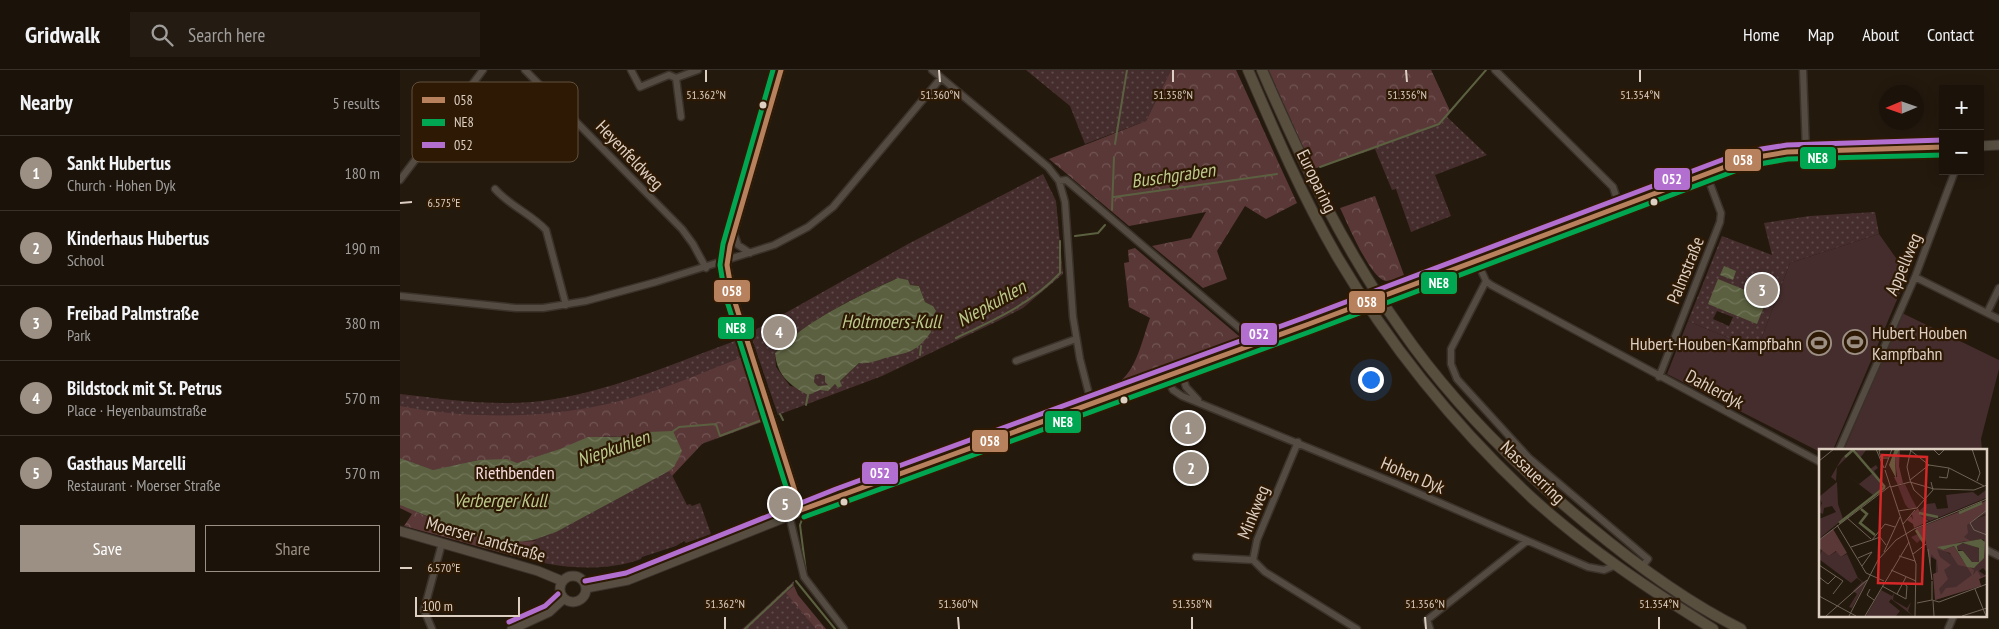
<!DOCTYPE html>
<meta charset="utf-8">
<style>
:root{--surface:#1b130a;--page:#241c13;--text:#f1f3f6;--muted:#a09e9c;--line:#39322b;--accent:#9c8f83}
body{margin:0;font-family:"PT Sans Narrow",sans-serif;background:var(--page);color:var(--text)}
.controls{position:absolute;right:15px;top:15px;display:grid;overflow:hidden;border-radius:0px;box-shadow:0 2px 12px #0003}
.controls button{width:45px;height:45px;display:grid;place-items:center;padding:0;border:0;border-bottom:1px solid var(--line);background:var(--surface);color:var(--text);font:25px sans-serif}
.compass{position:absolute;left:1479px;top:15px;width:45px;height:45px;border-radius:50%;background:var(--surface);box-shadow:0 2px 12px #0003;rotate:268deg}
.scale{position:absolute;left:15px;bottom:12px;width:105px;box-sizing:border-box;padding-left:5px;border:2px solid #ddcfc2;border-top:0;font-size:14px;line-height:18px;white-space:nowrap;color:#ddcfc2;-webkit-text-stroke:4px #2d1904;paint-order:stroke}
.you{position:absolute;left:970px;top:309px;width:18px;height:18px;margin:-12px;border:4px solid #fff;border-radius:50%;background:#1a73e8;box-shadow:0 0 0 8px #1a73e833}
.badge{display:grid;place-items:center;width:32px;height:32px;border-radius:50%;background:var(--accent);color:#fff;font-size:16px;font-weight:700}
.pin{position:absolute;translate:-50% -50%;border:2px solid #fff;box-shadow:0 1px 5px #0006}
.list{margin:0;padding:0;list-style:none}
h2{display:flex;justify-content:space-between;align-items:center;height:65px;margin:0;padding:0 20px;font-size:21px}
h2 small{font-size:16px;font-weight:400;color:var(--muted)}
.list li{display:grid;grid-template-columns:32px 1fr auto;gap:15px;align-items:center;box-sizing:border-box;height:75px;padding:0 20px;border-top:1px solid var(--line)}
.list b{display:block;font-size:19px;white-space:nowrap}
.list p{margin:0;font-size:16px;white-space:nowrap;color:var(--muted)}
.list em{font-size:16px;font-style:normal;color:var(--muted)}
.actions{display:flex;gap:10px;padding:15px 20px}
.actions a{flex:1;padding:11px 0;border:1px solid var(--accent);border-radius:0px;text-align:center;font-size:18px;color:var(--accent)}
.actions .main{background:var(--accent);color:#fff}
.icon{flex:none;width:28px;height:28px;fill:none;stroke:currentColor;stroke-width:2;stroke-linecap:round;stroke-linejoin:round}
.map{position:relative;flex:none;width:1599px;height:559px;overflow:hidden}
header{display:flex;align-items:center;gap:30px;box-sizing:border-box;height:70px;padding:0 25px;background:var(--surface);border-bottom:1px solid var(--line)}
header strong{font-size:24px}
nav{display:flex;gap:28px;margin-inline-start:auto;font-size:18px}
.search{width:350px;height:45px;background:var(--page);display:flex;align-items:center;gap:12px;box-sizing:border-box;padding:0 18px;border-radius:0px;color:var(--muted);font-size:19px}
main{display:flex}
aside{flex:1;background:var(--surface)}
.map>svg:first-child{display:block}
</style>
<header>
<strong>Gridwalk</strong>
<div class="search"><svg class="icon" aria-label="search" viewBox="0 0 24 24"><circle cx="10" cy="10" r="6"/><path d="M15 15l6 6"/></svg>Search here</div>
<nav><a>Home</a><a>Map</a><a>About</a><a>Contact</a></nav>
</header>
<main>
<aside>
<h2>Nearby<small>5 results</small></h2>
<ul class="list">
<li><span class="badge">1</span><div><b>Sankt Hubertus</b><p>Church · Hohen Dyk</p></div><em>180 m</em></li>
<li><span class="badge">2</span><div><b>Kinderhaus Hubertus</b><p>School</p></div><em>190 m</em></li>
<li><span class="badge">3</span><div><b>Freibad Palmstraße</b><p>Park</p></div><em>380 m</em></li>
<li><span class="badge">4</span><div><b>Bildstock mit St. Petrus</b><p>Place · Heyenbaumstraße</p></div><em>570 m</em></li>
<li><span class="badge">5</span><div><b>Gasthaus Marcelli</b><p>Restaurant · Moerser Straße</p></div><em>570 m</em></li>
</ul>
<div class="actions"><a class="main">Save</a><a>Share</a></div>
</aside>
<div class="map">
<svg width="1599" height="559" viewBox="0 0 1599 559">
<defs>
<pattern id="green-dots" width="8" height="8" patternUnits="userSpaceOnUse" patternTransform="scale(1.25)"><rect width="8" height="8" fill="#452d2d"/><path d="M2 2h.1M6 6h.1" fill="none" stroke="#5f4a4a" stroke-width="1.8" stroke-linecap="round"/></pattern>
<pattern id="forest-crowns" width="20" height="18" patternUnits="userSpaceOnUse" patternTransform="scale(1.25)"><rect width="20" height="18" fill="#5a3838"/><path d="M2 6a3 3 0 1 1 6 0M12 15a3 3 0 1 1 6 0" fill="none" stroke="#715453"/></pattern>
<pattern id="water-waves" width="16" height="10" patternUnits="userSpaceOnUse" patternTransform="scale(1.25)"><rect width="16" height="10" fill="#5b6040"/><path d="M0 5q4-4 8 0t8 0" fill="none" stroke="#72765a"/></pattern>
</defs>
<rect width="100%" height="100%" fill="#24190d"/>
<path fill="url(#green-dots)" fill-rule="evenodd" d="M626,0H771L746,51L685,74L670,36Z
M868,0H1031L1050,41L1085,1L1047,47L1087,85L1035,105L1051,146L1011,162L996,119L992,120L975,79L913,99Z
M643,104L656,131L663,204L623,238L598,251L482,306L378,345L350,263L508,174ZM498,208L510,215L519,216L525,232L533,236C532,241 531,250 528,254C513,271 481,295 459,293L440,311L441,316L438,318L435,314L420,320L390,316L376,297L375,283C404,252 459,225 498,208Z
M1475,142L1479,164L1390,193L1357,280L1288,251L1322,166L1372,185L1364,153L1410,146ZM1317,241L1333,247L1329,256L1313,249Z
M340,269L365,351L283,381L270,401L287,435L290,434L292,436L300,433L311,464L286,473L284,471L276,476L242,487L241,489C199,504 155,497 113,486L136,470L109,475L0,438V324C51,330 104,338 155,329C219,318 280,291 340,269Z
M420,304L425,306L429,315L418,316L414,312L415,305Z
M394,511V516L387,523L416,559H342Z"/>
<path fill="url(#forest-crowns)" d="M771,0H836L897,133L866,149L845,136L817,181L827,209L803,218L752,176L791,168L806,142L729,156L649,89L746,51Z
M869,0H1031L1050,41L1039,53L913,99Z
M975,126L1004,205C999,207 991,211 986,211C971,210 947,152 940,138Z
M735,178L840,267L717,314C737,300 742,270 750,248L729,237L724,193L729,192L728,180Z
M346,286L367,350L303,373L272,406L269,401L274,397L248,362L232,367L205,366L117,393L79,390L33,400L0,388V336C91,353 184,348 271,315C296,306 321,295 346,286Z
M0,435L44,454L117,472L136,471L113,486L4,456L12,444L0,438Z
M394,516L398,525L426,559H416L386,523Z"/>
<path fill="#452d2d" d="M1479,164L1496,188L1510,199L1433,380H1420V382L1267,304L1288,251L1357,280L1390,193Z
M1502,243L1599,290V299L1581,369L1582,380H1444Z"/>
<path fill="url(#water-waves)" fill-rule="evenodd" d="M1324,196L1336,201L1333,210L1320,205Z
M498,208L508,210L510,215L519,216L525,232L533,236L536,241L529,253L531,262C516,283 509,282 485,288C476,291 469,294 459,293L440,311L442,316L438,318L435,314L428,321L420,320L408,325C389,315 377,305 375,283C405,251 458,226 498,208ZM420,304L425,306V312L428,315L418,316L414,312L415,305Z
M1318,209L1367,229L1357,254L1308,234Z
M273,361L282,381L274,397L269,401L156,462L133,470L117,472L86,470L0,435V388L33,400L79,390L107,389L117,393L160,379L188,367H232L248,362Z"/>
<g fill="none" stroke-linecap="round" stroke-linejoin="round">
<path stroke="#5b6040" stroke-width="2" d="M715,74L727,0
M920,97L1039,54L1086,0
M714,127L877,104
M712,140L714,87
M675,166L698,163L705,155
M556,268C594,250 631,234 660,203V171
M520,285L521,276
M406,335L408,325
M380,344L383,350
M272,362L279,357L316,354L320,366L367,348
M404,444L400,455L406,502
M396,511L435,559
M345,559L392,515"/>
<defs>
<path id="minor" d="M125,0L282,159L293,174L306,198
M231,0L240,17L269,5L276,8
M381,0L330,176L327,195L332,223L401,440
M532,0L648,97L659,111L665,132L673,247L680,289L691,332
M1095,0L1213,117L1219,135
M1403,0L1406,81
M281,47L276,8L298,0
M0,110L83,0
M659,111L666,110L857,273
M95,119C110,136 131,144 146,160L166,235
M334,164L338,175L350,183
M1076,189L1086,211L1091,215L1420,392
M1515,207L1599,249
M1086,211L1051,279V294L1057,309L1129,388L1248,489L1242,497
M0,226L116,238H143L186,231L256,212L374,175L408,157L433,137L541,8
M1587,243L1599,218
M616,291L676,269
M781,301L786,317L798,330
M765,306L773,320L782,326L997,414L1188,497L1204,500L1216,495
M1259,307L1320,152L1321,143L1306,103
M898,372L857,470L853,490L865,502L957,559
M1439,380L1515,207L1555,101
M389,445L404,507L444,559
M1585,479L1599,486
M796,487L853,490
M32,559L24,540L42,473
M1030,559L1027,550L1127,471
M1548,559L1554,545"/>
<path id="secondary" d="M1580,76L1599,75
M0,461L138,501L162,511
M160 519a13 13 0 1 1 26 0a13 13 0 1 1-26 0Z
M186,518L228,510L439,426L909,254L997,219L1346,89L1387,82L1543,77
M112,559L149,542L163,529"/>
<path id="primary" d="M848,0C875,63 903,128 938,188C990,276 1057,358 1132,428C1187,478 1250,520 1313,559
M862,0C901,90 944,179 1001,259C1053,334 1118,398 1188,455C1235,494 1286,532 1341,559"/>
</defs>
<use href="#minor" stroke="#3b322a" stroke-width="9"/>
<use href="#secondary" stroke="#3b322a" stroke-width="11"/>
<use href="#primary" stroke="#3b322a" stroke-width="12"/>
<use href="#minor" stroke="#544c43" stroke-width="6"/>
<use href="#secondary" stroke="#574e41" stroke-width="9"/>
<use href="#primary" stroke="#594f3f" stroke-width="10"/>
<defs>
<path id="bus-1" d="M381,0L330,176L327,195L332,223L401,440
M401,440L909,254L1346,89L1387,82L1543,77"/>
<path id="bus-2" d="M373,0L323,174L320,195L325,225L394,442
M404,447L912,261L1348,96L1388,89L1543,85"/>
<path id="bus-3" d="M185,511L226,503L436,419L906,247L1343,82L1387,75L1543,70
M109,552L145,536L158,524"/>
</defs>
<use href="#bus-1" stroke="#2d1904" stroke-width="9"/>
<use href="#bus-2" stroke="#2d1904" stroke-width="9"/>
<use href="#bus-3" stroke="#2d1904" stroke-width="9"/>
<use href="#bus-1" stroke="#b6815c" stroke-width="5"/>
<use href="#bus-2" stroke="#00a651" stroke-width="5"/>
<use href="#bus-3" stroke="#b36fd0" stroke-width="5"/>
</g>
<path fill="none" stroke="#ddcfc2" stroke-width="2" d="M306,0V12M539,0L540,12M773,0V12M1006,0L1007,12M1240,0V12M0,133L12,132M0,498H12M325,547V559M558,547L559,559M792,547V559M1025,547L1026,559M1259,547V559"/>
<defs>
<symbol id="stadium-ring" viewBox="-11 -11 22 22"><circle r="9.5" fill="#2d1904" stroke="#9c8f83" stroke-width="1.5"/><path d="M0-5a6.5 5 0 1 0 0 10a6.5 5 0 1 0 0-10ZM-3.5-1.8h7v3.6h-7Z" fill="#9c8f83"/></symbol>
</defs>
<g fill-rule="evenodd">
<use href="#stadium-ring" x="1441" y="258" width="28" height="28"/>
<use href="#stadium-ring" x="1405" y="259" width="28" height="28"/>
</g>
<g fill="#ddcfc2" stroke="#2d1904" stroke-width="2">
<circle cx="363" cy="35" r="4.5"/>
<circle cx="1254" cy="132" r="4.5"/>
<circle cx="724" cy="330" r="4.5"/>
<circle cx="444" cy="432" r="4.5"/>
</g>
<g text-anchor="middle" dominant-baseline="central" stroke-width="4.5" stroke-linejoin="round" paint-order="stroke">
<g font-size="18" fill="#ddcfc2" stroke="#2d1904">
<text transform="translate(230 85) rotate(46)">Heyenfeldweg</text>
<text transform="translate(917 111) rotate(64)">Europaring</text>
<text transform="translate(1503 194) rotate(-67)">Appellweg</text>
<text transform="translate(1285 200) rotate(-68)">Palmstraße</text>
<text transform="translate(1315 319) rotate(28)">Dahlerdyk</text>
<text transform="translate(1133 402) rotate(44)">Nassauerring</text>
<text transform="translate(1013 405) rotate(23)">Hohen Dyk</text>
<text transform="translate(853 442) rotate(-68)">Minkweg</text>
<text transform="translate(86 469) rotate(16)">Moerser Landstraße</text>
</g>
<g font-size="18" fill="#ddcfc2" stroke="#2d1904" text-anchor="start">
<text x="1472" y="262">Hubert Houben<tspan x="1472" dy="21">Kampfbahn</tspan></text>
<text x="1402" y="273" text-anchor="end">Hubert-Houben-Kampfbahn</text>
</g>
<g font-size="18" fill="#f8dbdc" stroke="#2d1904">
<text x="115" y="402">Riethbenden</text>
</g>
<g font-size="19" font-style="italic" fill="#bdc98c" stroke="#2d1904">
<text transform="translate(773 105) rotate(-8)">Buschgraben</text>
<text transform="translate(591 233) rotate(-29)">Niepkuhlen</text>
<text x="491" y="251">Holtmoers-Kull</text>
<text transform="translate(213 378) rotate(-19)">Niepkuhlen</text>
<text x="100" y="430">Verberger Kull</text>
</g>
</g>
<g transform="translate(1419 379)">
<rect width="168" height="168" fill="#24190d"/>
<path d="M33,0L37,3L38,0H48L41,9L51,20L57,16L59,19L55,22L66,38L54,46L19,19L40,35L54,24L34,2L18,18L17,32L12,28L23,9ZM18,33L19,55L24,70L1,89L0,70L17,63L13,57L5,59L4,65L0,63L3,54L0,48ZM86,35L92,48L98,59H89L86,55L79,37ZM167,41V49L111,72L102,67L100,62L108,55L116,54L118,60L129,59L127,46L154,43L159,47ZM167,52V65L157,70L167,66V122L164,119L160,122L167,127L160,130L162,136L116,151L117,111L112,108L106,90L102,91L105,94L101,91L98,94L92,88L99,85L97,80ZM162,90L165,91L161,113L156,118L120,99ZM148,93L161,100L160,114L153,113L144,102L139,101L138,96ZM3,101L10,107L18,102L22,108L28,105L39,129L44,133L48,131L33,159L30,158L38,145L34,142L43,133L38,129L32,134L0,110ZM62,141L73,147L75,144L74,151L88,159L92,153L89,162L94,167L72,150L70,153L81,162L77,167H47Z" fill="#452d2d" fill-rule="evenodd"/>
<path d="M81,0L80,17L84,34L79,36L75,28H78L76,9ZM167,52V61L148,76L149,84L145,88L153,93L145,92L120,99L124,101L135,97L146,115L155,121L154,126L158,121L162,128L167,126V127L160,130L162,137L116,151L114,125L119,123L118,111L112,105V118L106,90H101L97,80ZM118,100L131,104L139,116L148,118L153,126L137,138L127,139L122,146L120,140L129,130L125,121L132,116L121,108ZM99,59L102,67L110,72L95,79L94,75L88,71L92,67L94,71L93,65ZM14,80L28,104L22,108L17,102L10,107L0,99V91Z" fill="#5a3838" fill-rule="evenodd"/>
<path d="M76,0H81L76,9L77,29L70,16ZM162,90L166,93L165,109L155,119L148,118L135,97L124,101L118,98ZM144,94L160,99V113H153L144,102H139L138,97Z" fill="#5b6040" fill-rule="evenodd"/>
<path fill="none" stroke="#5b6040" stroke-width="2.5" d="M26,8L34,1L66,38M42,60L48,65L41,74L56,86M100,64L119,68M140,64L163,54M20,74L66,38M97,81L105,94"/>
<path fill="none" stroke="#6e6255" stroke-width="1" d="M57,0L65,19M63,0L60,2L62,9H69M92,0L88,18L91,31L95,41L106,51M114,0L120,6L125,1M153,0L161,24L158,32M91,1L110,16M0,12L15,0M66,19L73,0M66,21L97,115L96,167M120,28L128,29L130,19M91,31L110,16L130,19L165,37M72,38L91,33L115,40L155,41L168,36M168,61L151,74L155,81L168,86M79,62L98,59L114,41L112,33M27,68L52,90M84,75L96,61M18,76L47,124L65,132M0,91L71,37M67,96L61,88L53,91L66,75L76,78M32,98L53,91M109,100L113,131M65,103L81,68M94,105L107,95M80,107L96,112M39,109L53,103L43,117M0,116L24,132L14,145M72,121L97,132M0,128L9,135L17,127M63,137L87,150L88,137L84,134M51,140L48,146L55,151M156,140L167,167M78,145L87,128M0,147L37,167M113,151L120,153L168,135M113,151V132M114,152L115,167M98,154L113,151M7,167L48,131M30,167L59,111L77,91L95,80L168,50M46,167L90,93M143,167L168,159"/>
<path fill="#d62828" fill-opacity="0.15" stroke="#d62828" stroke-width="2.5" d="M63,6L108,8L103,135L59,134Z"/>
<rect width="168" height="168" fill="none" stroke="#ddcfc2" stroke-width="2.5"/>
</g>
<rect x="12" y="12" width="166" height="80" rx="8" fill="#2d1904" stroke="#62503d" stroke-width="1"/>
<rect x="22" y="27" width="23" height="6" fill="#b6815c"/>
<rect x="22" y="49" width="23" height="7" fill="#00a651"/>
<rect x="22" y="72" width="23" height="6" fill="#b36fd0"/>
<g font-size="14" fill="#ddcfc2">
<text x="54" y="35">058</text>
<text x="54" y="57">NE8</text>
<text x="54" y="80">052</text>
</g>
<g font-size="12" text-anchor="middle" fill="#ddcfc2" stroke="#2d1904" stroke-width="4.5" stroke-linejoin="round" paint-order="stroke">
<text x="306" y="29">51.362°N</text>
<text x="540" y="29">51.360°N</text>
<text x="773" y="29">51.358°N</text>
<text x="1007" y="29">51.356°N</text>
<text x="1240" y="29">51.354°N</text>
<text x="44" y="137">6.575°E</text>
<text x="44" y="502">6.570°E</text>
<text x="325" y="538">51.362°N</text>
<text x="558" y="538">51.360°N</text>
<text x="792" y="538">51.358°N</text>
<text x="1025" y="538">51.356°N</text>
<text x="1259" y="538">51.354°N</text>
</g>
<g stroke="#2d1904" stroke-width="2">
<rect x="1399" y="76" width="38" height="24" rx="5" fill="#00a651"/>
<rect x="1324" y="78" width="38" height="24" rx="5" fill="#b6815c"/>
<rect x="1253" y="97" width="38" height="24" rx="5" fill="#b36fd0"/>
<rect x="1020" y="201" width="38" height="24" rx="5" fill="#00a651"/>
<rect x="313" y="209" width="38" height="24" rx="5" fill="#b6815c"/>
<rect x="948" y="220" width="38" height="24" rx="5" fill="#b6815c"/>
<rect x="317" y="246" width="38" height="24" rx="5" fill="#00a651"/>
<rect x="840" y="252" width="38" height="24" rx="5" fill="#b36fd0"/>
<rect x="644" y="340" width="38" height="24" rx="5" fill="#00a651"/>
<rect x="571" y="359" width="38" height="24" rx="5" fill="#b6815c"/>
<rect x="461" y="391" width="38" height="24" rx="5" fill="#b36fd0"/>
</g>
<g font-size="14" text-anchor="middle" font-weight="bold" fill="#fff">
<text x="1418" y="93">NE8</text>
<text x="1343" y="95">058</text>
<text x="1272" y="114">052</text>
<text x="1039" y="218">NE8</text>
<text x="332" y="226">058</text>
<text x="967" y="237">058</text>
<text x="336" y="263">NE8</text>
<text x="859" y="269">052</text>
<text x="663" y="357">NE8</text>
<text x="590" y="376">058</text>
<text x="480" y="408">052</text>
</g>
</svg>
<div class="controls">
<button>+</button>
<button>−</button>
</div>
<svg class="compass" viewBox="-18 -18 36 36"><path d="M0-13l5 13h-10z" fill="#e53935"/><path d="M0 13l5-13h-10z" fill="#a09e9c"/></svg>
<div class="scale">100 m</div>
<div class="you"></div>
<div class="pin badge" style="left:788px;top:358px">1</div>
<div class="pin badge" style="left:791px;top:398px">2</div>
<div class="pin badge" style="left:1362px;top:220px">3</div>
<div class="pin badge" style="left:379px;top:262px">4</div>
<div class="pin badge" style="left:385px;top:434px">5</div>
</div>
</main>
